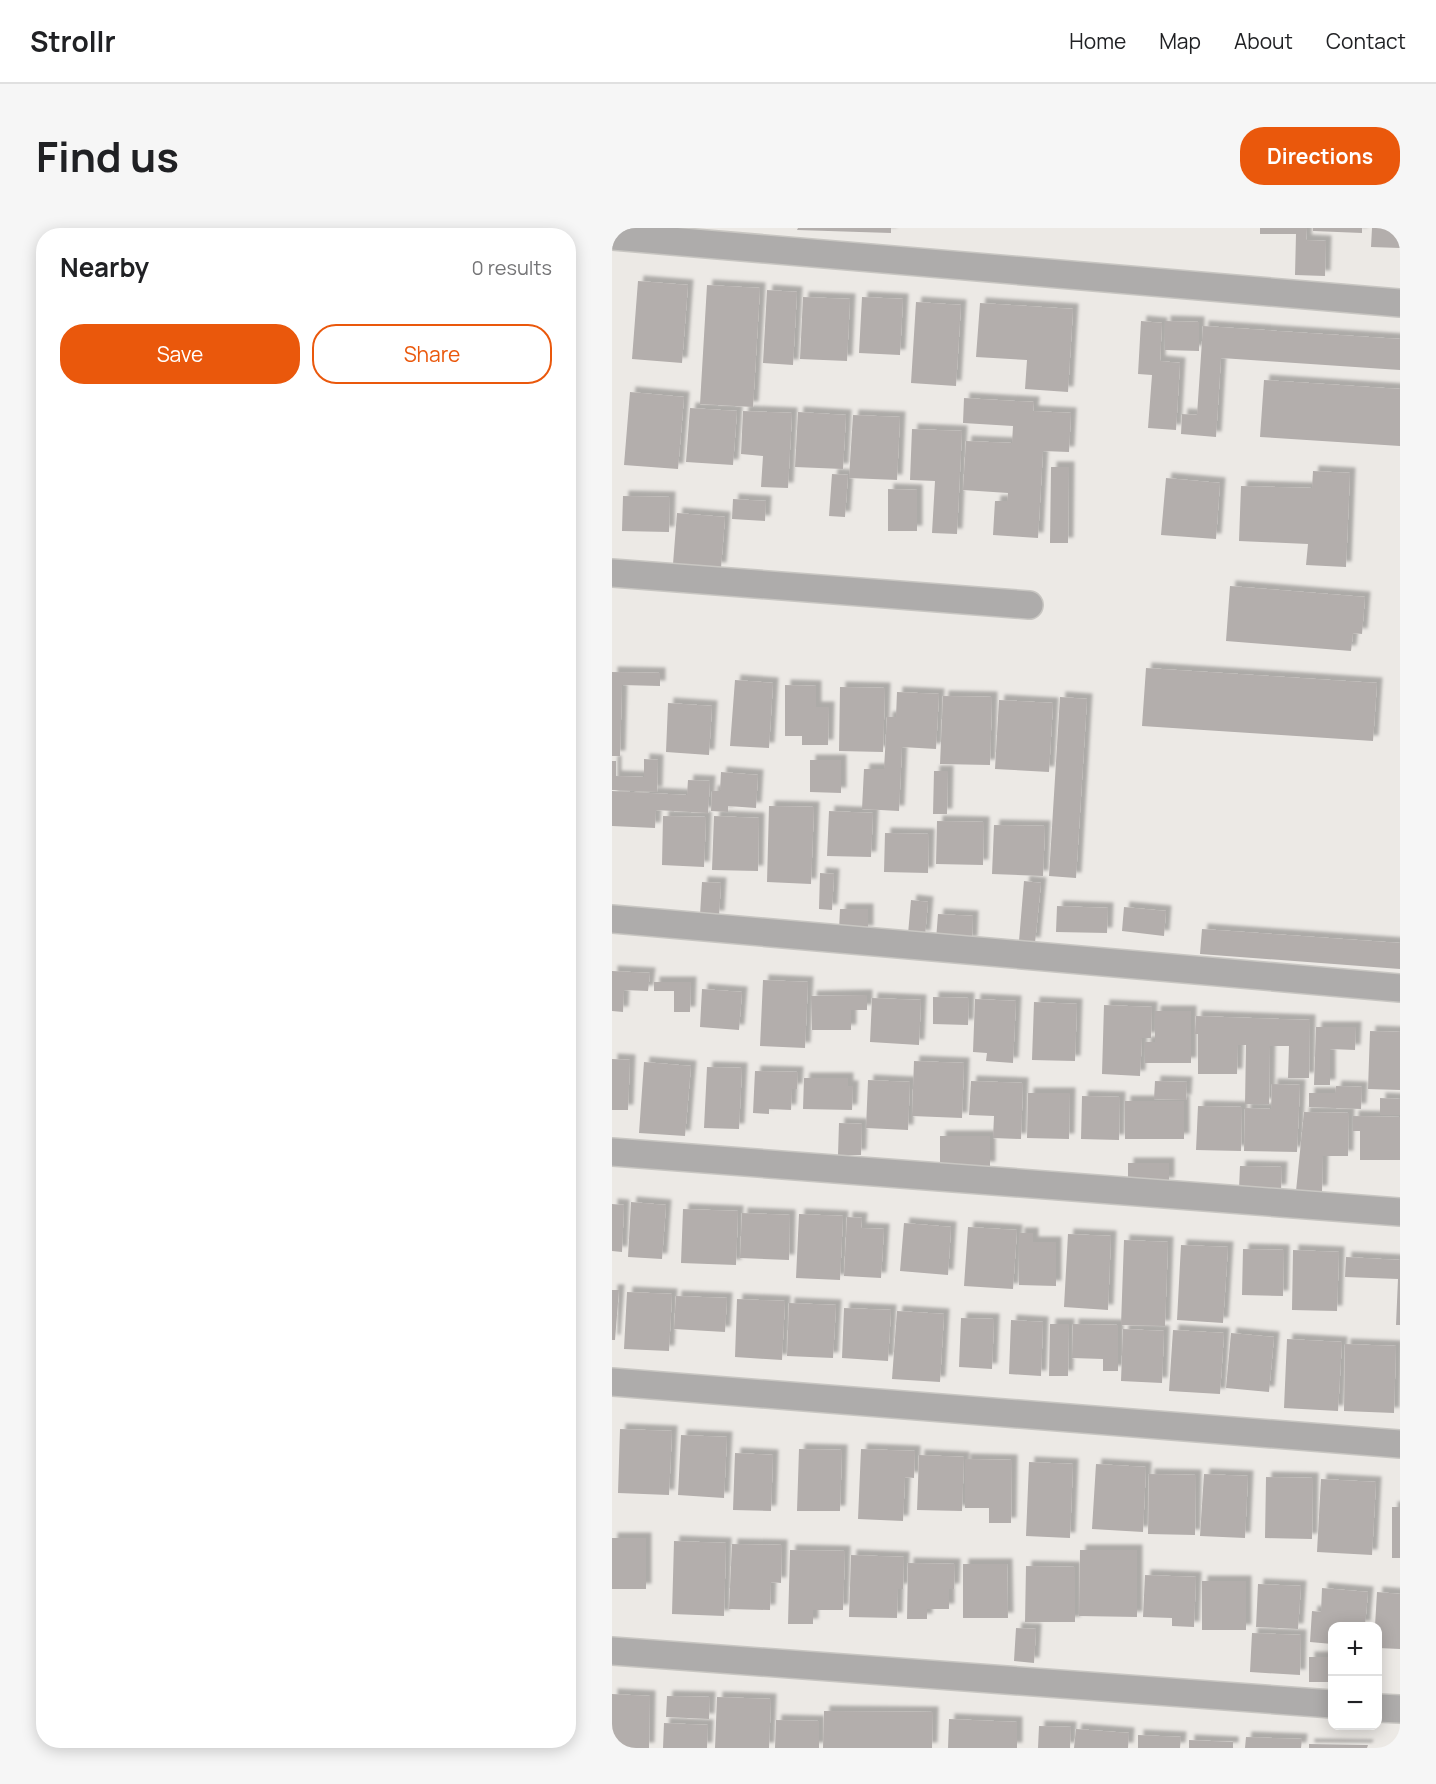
<!DOCTYPE html>
<meta charset="utf-8">
<style>
:root{--surface:#fff;--page:#f6f6f6;--text:#202124;--muted:#757577;--line:#e0e0e0;--accent:#ea580c}
body{margin:0;font-family:Manrope,sans-serif;background:var(--page);color:var(--text)}
.controls{position:absolute;right:18px;bottom:18px;display:grid;overflow:hidden;border-radius:12px;box-shadow:0 3px 15px #0003}
.controls button{width:54px;height:54px;display:grid;place-items:center;padding:0;border:0;border-bottom:2px solid var(--line);background:var(--surface);color:var(--text);font:30px sans-serif}
.list{margin:0;padding:0;list-style:none}
h2{display:flex;justify-content:space-between;align-items:center;height:78px;margin:0;padding:0 24px;font-size:26px}
h2 small{font-size:20px;font-weight:400;color:var(--muted)}
.actions{display:flex;gap:12px;padding:18px 24px}
.actions a{flex:1;padding:14px 0;border:2px solid var(--accent);border-radius:24px;text-align:center;font-size:21px;color:var(--accent)}
.actions .main{background:var(--accent);color:#fff}
.map{position:relative;flex:none;width:788px;height:1520px;overflow:hidden;border-radius:24px}
header{display:flex;align-items:center;gap:36px;box-sizing:border-box;height:84px;padding:0 30px;background:var(--surface);border-bottom:2px solid var(--line)}
header strong{font-size:28px}
nav{display:flex;gap:33px;margin-inline-start:auto;font-size:21px}
.intro{display:flex;align-items:center;justify-content:space-between;box-sizing:border-box;height:144px;padding:0 36px}
h1{margin:0;font-size:42px}
.button{padding:15px 27px;border-radius:24px;background:var(--accent);color:#fff;font-size:21px;font-weight:700}
main{display:flex;gap:36px;padding:0 36px}
aside{flex:1;background:var(--surface);border-radius:24px;box-shadow:0 3px 15px #0003}
.map>svg:first-child{display:block}
</style>
<header>
<strong>Strollr</strong>
<nav><a>Home</a><a>Map</a><a>About</a><a>Contact</a></nav>
</header>
<div class="intro"><h1>Find us</h1><a class="button">Directions</a></div>
<main>
<aside>
<h2>Nearby<small>0 results</small></h2>
<ul class="list">
</ul>
<div class="actions"><a class="main">Save</a><a>Share</a></div>
</aside>
<div class="map">
<svg width="788" height="1520" viewBox="0 0 788 1520">
<defs>
<filter id="shadow"><feDropShadow dx="5.5" dy="-5.5" stdDeviation="1.5" flood-color="#0004"/></filter>
</defs>
<rect width="100%" height="100%" fill="#ece9e5"/>
<path fill="#b3aeac" filter="url(#shadow)" d="M186,0H279V5L185,2Z
M648,0H695L694,12L714,13L713,48L683,47L684,6H648Z
M701,0H750V5L701,3Z
M760,0H788V20L759,19Z
M26,53L76,57L70,135L20,131Z
M95,57L148,60L141,179L88,176Z
M155,62L185,64L181,137L151,135Z
M191,69L238,71L235,133L188,131Z
M250,69L291,71L288,127L247,125Z
M304,74L349,77L344,158L299,155Z
M368,75L461,81L456,164L413,161L415,132L364,129Z
M529,93L550,95L548,133L568,135L564,202L536,200L540,147L526,146Z
M553,93L587,94V123L553,122Z
M591,98L788,111V142L609,130L604,209L569,206L570,186L585,187Z
M652,152L788,161V218L648,209Z
M18,164L72,169L66,241L12,237Z
M352,170L422,174L421,183L459,185L457,224L431,223L426,310L381,307L383,273H395L396,265L351,262L354,213L400,215L401,198L351,195Z
M78,180L125,183L121,237L74,234Z
M131,183L180,185L176,260L149,259L151,228L129,226Z
M186,184L234,187L231,241L183,239Z
M241,187L288,189L285,252L237,250Z
M300,201L350,203L345,306L320,305L323,253L298,252Z
M439,239H457L456,315H438Z
M701,243L738,245L734,339L694,337L696,316L627,313L629,258L700,260Z
M220,246L236,247L233,289L217,288Z
M554,250L608,255L604,311L549,307Z
M276,261L305,262V303H276Z
M11,268L58,269L57,304L10,303Z
M121,271L154,273L153,293L120,291Z
M65,285L113,289L109,340L61,336Z
M618,358L753,369L750,406L741,405L739,423L614,413Z
M534,440L765,455L761,513L530,498Z
M0,444L48,445V458L10,457L8,528H0Z
M123,452L161,455L157,520L118,518Z
M173,457L204,458V479H217L216,517H190V508H173Z
M228,459L273,460L271,524L227,523Z
M285,464L327,466L324,521L290,519L287,583L250,581L252,541H272L275,489H284Z
M331,468L380,469L378,537L328,536Z
M448,469L475,471L464,650L437,648Z
M387,472L441,475L437,544L383,541Z
M56,475L100,478L97,527L54,524Z
M32,531L46,532L45,564L0,562V533H4V548L32,549Z
M198,532H229V565L198,564Z
M322,543H336L335,586H321Z
M109,544L146,547L144,580L116,578V584L99,583L100,563H108Z
M76,552L98,553L96,585L44,582L43,600L0,598V563L75,567Z
M157,578L202,579L199,656L155,654Z
M217,583L261,585L259,629L215,628Z
M51,588L94,589L92,639L50,637Z
M102,588L147,590L146,643L100,642Z
M325,593L372,594L371,637L324,636Z
M382,597L433,598L431,648L380,646Z
M273,605L317,606L316,645L272,644Z
M208,645L222,646L220,682L207,681Z
M412,653L429,655L423,715L407,713Z
M90,654L109,655L107,688L88,687Z
M299,672L316,674L313,708L296,706Z
M445,678L496,680L495,705L444,704Z
M512,679L554,683L552,708L510,703Z
M228,681H256V703L227,702Z
M326,686L361,688L360,714L324,712Z
M590,701L788,715V741L588,726Z
M0,743L38,745L36,763L12,762L11,784L0,783Z
M151,752L196,754L193,820L148,818Z
M42,754H79L78,784H62V763H42Z
M90,761L130,764L127,802L88,799Z
M255,767V782H239V802H200L199,768Z
M321,769L357,770L356,797L321,796Z
M260,770L309,772L307,817L258,814Z
M363,771L404,773L401,835L374,833L375,825L361,824Z
M422,774L465,776L463,833L420,832Z
M492,777L540,779L539,810H530L528,848L490,846Z
M543,783H579V835H533V814H543Z
M584,788L698,792L697,850H676L677,818H658L657,876H633L634,817H626L625,846H586V806H583Z
M704,799H744L743,822L718,821V857H702Z
M758,803L788,804V862L756,861Z
M0,831L18,832L16,882H0Z
M302,833L352,835L350,890L300,888Z
M32,834L79,838L73,908L27,905Z
M95,839L130,840L127,901L92,900Z
M143,843L186,844L185,861H180L179,882L157,881V886L141,885Z
M192,850H236V858H241L240,882L191,881Z
M256,852L298,854L296,902L254,900Z
M359,853L411,855L409,911L381,910L382,888L357,887Z
M543,853L575,854L574,872L542,871Z
M660,856L688,857L685,924L632,923L633,880L659,881Z
M724,858L750,859L749,881L697,879V865H723Z
M416,865H458L457,911L415,910Z
M470,868L508,869L507,912L469,911Z
M768,870L788,871V887H768Z
M513,873H572V911H513Z
M586,878L630,879L629,923L584,922Z
M692,884L737,885L736,928H711L710,963H684Z
M741,888L788,889V932H748V903H741Z
M227,895L250,896L249,927H226Z
M328,908H378V939H328Z
M516,935H557V955L516,954Z
M628,938L670,939L669,962L627,961Z
M19,974L54,977L50,1031L16,1029Z
M0,976L12,977L10,1024L0,1023Z
M71,981L126,983L124,1037L69,1035Z
M130,985L178,987L177,1032L128,1030Z
M187,986L231,988L228,1052L184,1050Z
M235,989L250,990L249,1000L272,1001L269,1050L232,1048Z
M292,995L339,999L336,1047L288,1043Z
M356,999L405,1002L401,1061L352,1058Z
M407,1005H421V1014H444V1058L407,1057Z
M456,1006L499,1008L496,1082L452,1079Z
M512,1012L556,1014L553,1098L509,1097Z
M569,1017L616,1019L611,1095L565,1092Z
M631,1021L672,1022L671,1068L630,1067Z
M681,1022L727,1024L725,1083L680,1082Z
M734,1029L788,1032V1097H784L786,1051L733,1049Z
M0,1062H7L3,1112H0Z
M15,1064L60,1066L57,1123L12,1121Z
M64,1068L115,1070L113,1104L62,1101Z
M125,1071L173,1073L170,1132L123,1129Z
M177,1075L224,1077L221,1130L175,1128Z
M232,1080L279,1082L276,1133L230,1130Z
M285,1083L332,1086L328,1154L280,1151Z
M349,1090L382,1091L380,1141L347,1139Z
M399,1092L431,1094L429,1148L397,1146Z
M438,1096H457L456,1148H437Z
M461,1096L506,1097V1143H491V1131L460,1130Z
M511,1101L552,1103L550,1155L509,1153Z
M561,1102L612,1105L608,1166L557,1163Z
M619,1105L662,1109L657,1164L614,1160Z
M675,1111L730,1114L726,1183L672,1180Z
M733,1116L784,1118L782,1185L732,1183Z
M8,1201L60,1203L57,1267L6,1265Z
M69,1207L115,1209L112,1270L66,1267Z
M187,1221L230,1222L228,1283H185Z
M249,1221L303,1223L302,1250L293,1249L291,1293L246,1291Z
M123,1225L161,1227L159,1283L121,1282Z
M307,1227L352,1229L350,1283L305,1282Z
M353,1231L400,1232L399,1295H377V1280H353Z
M417,1234L461,1236L458,1310L414,1308Z
M484,1236L534,1239L531,1304L480,1301Z
M537,1246L584,1247L583,1307L536,1306Z
M592,1246L636,1248L633,1310L588,1308Z
M654,1249L701,1250L700,1311L653,1310Z
M709,1251L764,1254L760,1327L705,1324Z
M780,1279H788V1330H780Z
M0,1310H34V1361H0Z
M62,1313L114,1315L112,1388L60,1386Z
M120,1316L170,1317L169,1355L159,1354L158,1382L117,1381Z
M178,1322L233,1323L231,1382H201V1396H176Z
M468,1322H525V1389L467,1388Z
M239,1327L292,1329L291,1361H286L285,1390L237,1389Z
M296,1335L343,1336L342,1361H337V1381H315V1391H295Z
M351,1336H395L396,1390H351Z
M414,1338L463,1339V1394H413Z
M533,1347L584,1349L582,1399L560,1398V1390L531,1389Z
M590,1353H634V1402H590Z
M646,1356L689,1358L686,1401L644,1399Z
M710,1360L756,1364L753,1398H720V1416L698,1414L700,1383L709,1384Z
M765,1364L788,1366V1421L766,1420V1398H763Z
M404,1400L424,1401L422,1435L402,1433Z
M640,1405L689,1407L688,1447L638,1444Z
M697,1429H720V1454H697Z
M0,1466L38,1468L37,1520H0Z
M55,1468L98,1469L97,1491L54,1489Z
M105,1469L159,1471L157,1520H103Z
M212,1483L321,1484L320,1520H211Z
M337,1491L405,1494V1520H336Z
M164,1492L207,1493V1520H163Z
M52,1495L96,1497L95,1520H51Z
M427,1498L459,1499L458,1520H426Z
M464,1501L517,1505L516,1520H462Z
M526,1507L569,1509L568,1520H526Z
M634,1509L690,1511L689,1520H633Z
M577,1512L621,1514V1520H577Z
M697,1516L756,1517L755,1520H697Z"/>
<g fill="none" stroke-linecap="round" stroke-linejoin="round">
<defs>
<path id="minor" d="M0,8L788,75
M0,345L417,377
M0,691L788,760
M0,924L788,984
M0,1154L788,1216
M0,1423L720,1476
M766,1480L788,1481"/>
</defs>
<use href="#minor" stroke="#c8c6c2" stroke-width="30"/>
<use href="#minor" stroke="#aeacab" stroke-width="27"/>
</g>
</svg>
<div class="controls">
<button>+</button>
<button>−</button>
</div>
</div>
</main>
